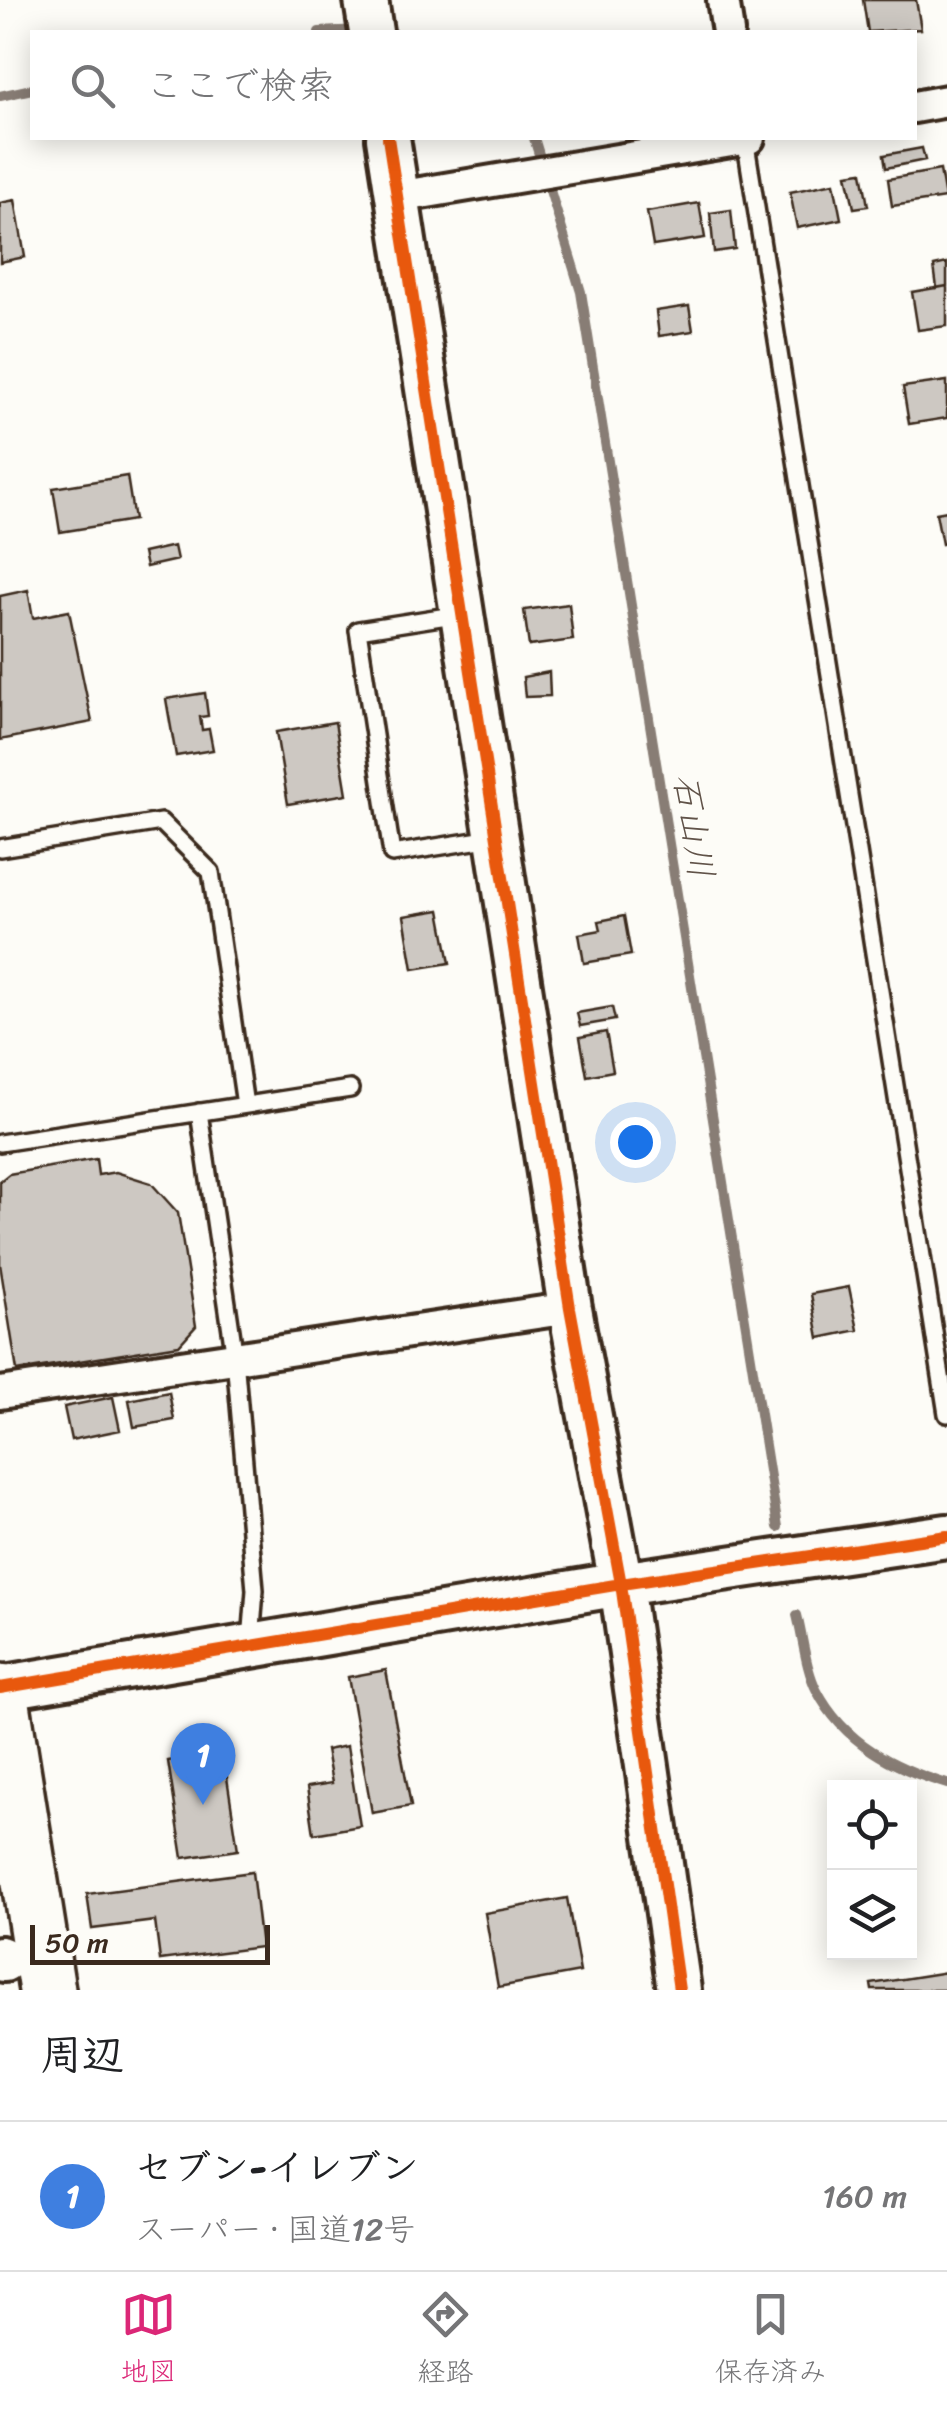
<!DOCTYPE html>
<html lang="ja">
<meta charset="utf-8">
<style>
:root{--surface:#fff;--page:#f2f2f2;--text:#202124;--muted:#757577;--line:#e0e0e0;--accent:#db2777}
body{margin:0;font-family:Sriracha,"Klee One",sans-serif;background:var(--page);color:var(--text)}
.controls{position:absolute;right:30px;bottom:30px;display:grid;overflow:hidden;border-radius:0px;box-shadow:0 5px 25px #0003}
.controls button{width:90px;height:90px;display:grid;place-items:center;padding:0;border:0;border-bottom:2px solid var(--line);background:var(--surface);color:var(--text);font:50px sans-serif}
.scale{position:absolute;left:30px;bottom:25px;width:240px;box-sizing:border-box;padding-left:10px;border:5px solid #3b2a1e;border-top:0;font-size:28px;line-height:35px;white-space:nowrap;color:#3b2a1e;-webkit-text-stroke:8px #fdfcf7;paint-order:stroke}
.you{position:absolute;left:635px;top:1142px;width:35px;height:35px;margin:-25px;border:8px solid #fff;border-radius:50%;background:#1a73e8;box-shadow:0 0 0 15px #1a73e833}
.badge{display:grid;place-items:center;width:65px;height:65px;border-radius:50%;background:var(--accent);color:#fff;font-size:32px;font-weight:700}
.pin{position:absolute;translate:-50% -82px;filter:drop-shadow(0 2px 5px #0008)}
.pin::after{content:'';position:absolute;top:52px;width:35px;height:30px;background:inherit;clip-path:polygon(0 0,100% 0,50% 100%)}
.list{margin:0;padding:0;list-style:none}
h2{display:flex;justify-content:space-between;align-items:center;height:130px;margin:0;padding:0 40px;font-size:42px}
h2 small{font-size:32px;font-weight:400;color:var(--muted)}
.list li{display:grid;grid-template-columns:65px 1fr auto;gap:30px;align-items:center;box-sizing:border-box;height:150px;padding:0 40px;border-top:2px solid var(--line)}
.list b{display:block;font-size:38px;white-space:nowrap}
.list p{margin:0;font-size:32px;white-space:nowrap;color:var(--muted)}
.list em{font-size:32px;font-style:normal;color:var(--muted)}
.icon{flex:none;width:55px;height:55px;fill:none;stroke:currentColor;stroke-width:2;stroke-linecap:round;stroke-linejoin:round}
.map{position:relative;flex:none;width:947px;height:1990px;overflow:hidden}
.search{position:absolute;background:var(--surface);box-shadow:0 5px 25px #0003;left:30px;right:30px;top:30px;height:110px;display:flex;align-items:center;gap:25px;box-sizing:border-box;padding:0 35px;border-radius:0px;color:var(--muted);font-size:38px}
.sheet{height:280px;background:var(--surface)}
nav{display:flex;justify-content:space-around;align-items:center;box-sizing:border-box;height:140px;border-top:2px solid var(--line);background:var(--surface);font-size:28px;color:var(--muted)}
nav a{display:grid;justify-items:center;gap:5px}
nav .on{color:var(--accent)}
.map>svg:first-child{display:block}
</style>
<div class="map">
<svg width="947" height="1990" viewBox="0 0 947 1990">
<rect width="100%" height="100%" fill="#fdfcf7"/>
<filter id="ink" filterUnits="userSpaceOnUse"><feTurbulence type="fractalNoise" baseFrequency=".01" numOctaves="2"/><feDisplacementMap in="SourceGraphic" scale="20" xChannelSelector="R" yChannelSelector="G"/><feConvolveMatrix kernelMatrix="1 2 1 2 8 2 1 2 1" color-interpolation-filters="sRGB"/></filter>
<g filter="url(#ink)">
<g fill="none" stroke-linecap="round" stroke-linejoin="round">
<path stroke="#887d74" stroke-width="10" d="M319,32L361,30
M0,96L32,89
M534,138L581,292L778,1527
M797,1615C803,1639 806,1670 817,1691C844,1743 894,1768 947,1784"/>
</g>
<path fill="#cdc8c2" stroke="#3b2a1e" stroke-width="2.5" d="M863,0H916L921,29L868,32Z
M922,148L925,160L886,168L884,155Z
M940,170L945,198L892,206L888,179Z
M862,172L868,206L854,208L847,174Z
M834,183L841,219L797,228L790,192Z
M15,200L25,257L0,262V203Z
M699,203L705,238L653,246L647,212Z
M731,210L735,249L714,252L710,213Z
M947,263V286L937,288L934,266Z
M947,286V326L918,330L912,292Z
M689,306L693,331L659,336L656,311Z
M947,381V418L909,424L903,387Z
M127,476L134,520L60,532L53,488Z
M947,511V543L942,544L936,513Z
M174,546L177,560L146,567L143,553Z
M28,590L33,618L69,611L92,722L0,740V596Z
M569,604L573,640L529,646L524,610Z
M549,672L550,696L525,697L523,677Z
M205,693L208,716L200,717L202,730L209,729L213,750L176,756L166,699Z
M335,722L347,794L288,804L276,732Z
M440,910L450,963L413,969L404,916Z
M624,916L631,955L584,963L579,934L601,930L599,921Z
M612,1007L615,1020L580,1026L577,1013Z
M606,1032L613,1071L587,1076L580,1037Z
M96,1159L98,1175L116,1172L151,1183L178,1213L196,1326L179,1345L17,1371L0,1264V1181L9,1174Z
M849,1287L858,1330L819,1338L811,1294Z
M169,1392L174,1420L134,1427L129,1400Z
M113,1397L120,1430L71,1440L64,1407Z
M386,1670L411,1806L372,1813L348,1677Z
M347,1746L360,1826L314,1834L307,1787L332,1783L326,1750Z
M223,1751L238,1850L183,1858L168,1761Z
M252,1872L261,1947L160,1960L155,1921L92,1929L87,1894Z
M567,1898L580,1972L498,1987L485,1913Z
M947,1972V1990H872L871,1984Z"/>
<g fill="none" stroke-linecap="round" stroke-linejoin="round">
<defs>
<path id="lane" d="M745,138L947,1414
M460,614L358,630L392,854L493,838
M0,848L161,822L211,872L245,1105
M199,1112L235,1358L255,1590L251,1642
M0,1143L350,1089"/>
<path id="street" d="M723,0L728,32
M914,107L947,101
M397,197L749,138
M0,1393L570,1308"/>
<path id="secondary" d="M366,0L371,32
M388,138L570,1308L621,1584L679,1990
M0,1688L621,1584L947,1536
M0,1958L4,1960"/>
<path id="highway" d="M0,1692L47,1990"/>
</defs>
<use href="#lane" stroke="#3b2a1e" stroke-width="22"/>
<use href="#street" stroke="#3b2a1e" stroke-width="38"/>
<use href="#secondary" stroke="#3b2a1e" stroke-width="50"/>
<use href="#highway" stroke="#3b2a1e" stroke-width="62"/>
<use href="#lane" stroke="#fdfcf7" stroke-width="15"/>
<use href="#street" stroke="#fdfcf7" stroke-width="30"/>
<use href="#secondary" stroke="#fdfcf7" stroke-width="42"/>
<use href="#highway" stroke="#fdfcf7" stroke-width="55"/>
<defs>
<path id="cycleway" d="M388,138L570,1308L621,1584L679,1990
M0,1688L621,1584L947,1536"/>
</defs>
<use href="#cycleway" stroke="#fdfcf7" stroke-width="19"/>
<use href="#cycleway" stroke="#e8590c" stroke-width="12"/>
</g>
</g>
<g text-anchor="middle" dominant-baseline="central" stroke-width="8" stroke-linejoin="round" paint-order="stroke">
<g font-size="35" font-style="italic" fill="#615349" stroke="#fdfcf7">
<text transform="translate(694 826) rotate(81)">石山川</text>
</g>
</g>
</svg>
<div class="controls">
<button><svg class="icon" aria-label="locate" viewBox="0 0 24 24"><circle cx="12" cy="12" r="6"/><path d="M12 2v4M12 18v4M2 12h4M18 12h4"/></svg></button>
<button><svg class="icon" aria-label="layers" viewBox="0 0 24 24"><path d="M12 4l9 5-9 5-9-5zM3 14l9 5 9-5"/></svg></button>
</div>
<div class="scale">50 m</div>
<div class="you"></div>
<div class="pin badge" style="left:203px;top:1805px;background:#3f7fe0">1</div>
<div class="search"><svg class="icon" aria-label="search" viewBox="0 0 24 24"><circle cx="10" cy="10" r="6"/><path d="M15 15l6 6"/></svg>ここで検索</div>
</div>
<section class="sheet">
<h2>周辺<small></small></h2>
<ul class="list">
<li><span class="badge" style="background:#3f7fe0">1</span><div><b>セブン-イレブン</b><p>スーパー · 国道12号</p></div><em>160 m</em></li>
</ul>
</section>
<nav>
<a class="on"><svg class="icon" aria-label="map" viewBox="0 0 24 24"><path d="M3 6l6-2 6 2 6-2v14l-6 2-6-2-6 2zM9 4v14M15 6v14"/></svg>地図</a>
<a><svg class="icon" aria-label="directions" viewBox="0 0 24 24"><path d="M12 3l9 9-9 9-9-9zM9 14v-3h6M13 9l2 2-2 2"/></svg>経路</a>
<a><svg class="icon" aria-label="saved" viewBox="0 0 24 24"><path d="M7 4h10v16l-5-4-5 4z"/></svg>保存済み</a>
</nav>
